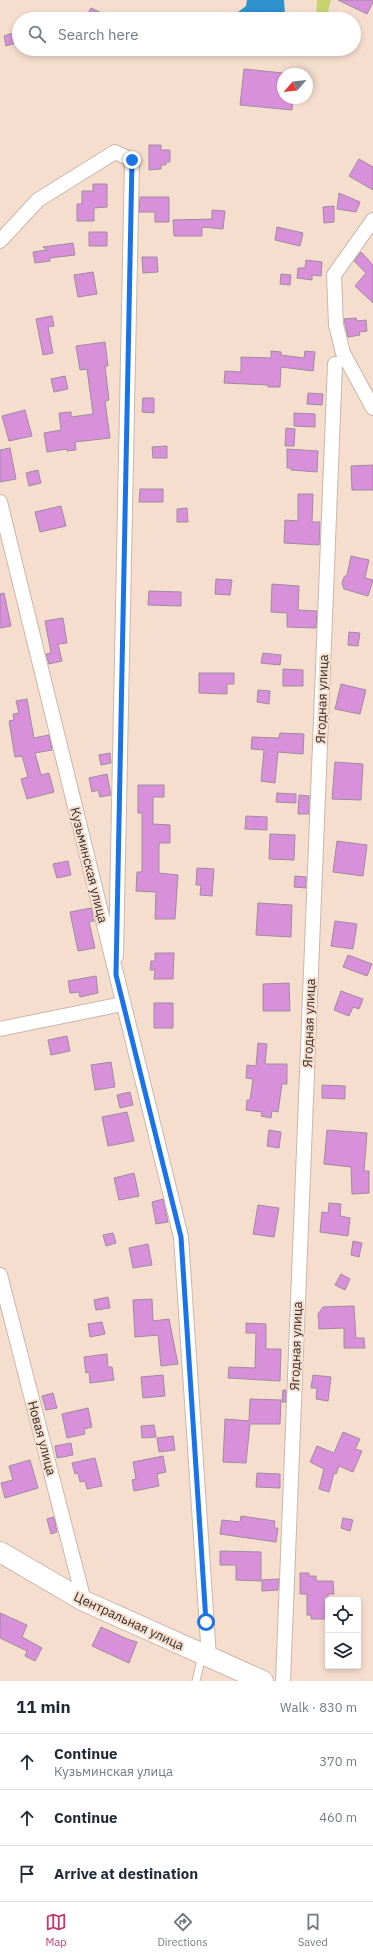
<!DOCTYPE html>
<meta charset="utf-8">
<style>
:root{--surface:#fff;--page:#f6f6f7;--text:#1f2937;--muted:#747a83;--line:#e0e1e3;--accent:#c3386f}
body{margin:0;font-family:"IBM Plex Sans",sans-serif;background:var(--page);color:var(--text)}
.controls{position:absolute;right:12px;bottom:12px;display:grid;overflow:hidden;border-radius:4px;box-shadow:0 2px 6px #0003}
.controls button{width:36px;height:36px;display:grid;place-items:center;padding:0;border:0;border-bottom:1px solid var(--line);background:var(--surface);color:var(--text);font:20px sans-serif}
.compass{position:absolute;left:277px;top:68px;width:36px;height:36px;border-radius:50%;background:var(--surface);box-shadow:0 2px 6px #0003;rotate:242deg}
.stop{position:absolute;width:12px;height:12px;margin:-9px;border:3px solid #1a73e8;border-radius:50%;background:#fff}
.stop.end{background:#1a73e8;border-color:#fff;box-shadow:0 1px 4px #0008}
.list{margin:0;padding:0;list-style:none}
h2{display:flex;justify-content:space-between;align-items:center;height:52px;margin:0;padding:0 16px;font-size:17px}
h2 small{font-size:13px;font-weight:400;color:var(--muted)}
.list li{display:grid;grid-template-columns:26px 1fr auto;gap:12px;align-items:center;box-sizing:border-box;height:56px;padding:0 16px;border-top:1px solid var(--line)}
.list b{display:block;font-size:15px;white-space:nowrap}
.list p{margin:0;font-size:13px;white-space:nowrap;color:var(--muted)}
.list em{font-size:13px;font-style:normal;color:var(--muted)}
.icon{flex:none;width:22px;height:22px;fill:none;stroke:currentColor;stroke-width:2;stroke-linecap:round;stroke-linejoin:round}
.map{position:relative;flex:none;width:373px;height:1681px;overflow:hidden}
.search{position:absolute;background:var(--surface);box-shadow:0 2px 6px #0003;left:12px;right:12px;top:12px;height:44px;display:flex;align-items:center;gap:10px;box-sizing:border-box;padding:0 14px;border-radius:22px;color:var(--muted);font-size:15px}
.sheet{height:220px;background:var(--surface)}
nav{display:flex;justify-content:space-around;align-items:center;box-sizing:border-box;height:56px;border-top:1px solid var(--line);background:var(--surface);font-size:11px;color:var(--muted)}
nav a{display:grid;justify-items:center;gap:2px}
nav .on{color:var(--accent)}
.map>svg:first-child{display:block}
</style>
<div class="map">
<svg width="373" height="1681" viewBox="0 0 373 1681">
<rect width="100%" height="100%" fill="#f6decf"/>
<path fill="#c6d36f" d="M317,0H331L326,19H316Z"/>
<path fill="#2d91ce" d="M247,0H284L285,14L282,19H229L231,12H238L246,6Z"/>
<path fill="#d790d9" stroke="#9e8c9e" d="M338,0H373V2L367,14Z
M91,8L114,19H85Z
M19,31V42L6,46L4,36Z
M244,69L283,73V98H293L292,110L240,105Z
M149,145H161V150H170V162H166V165H161V169L149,170Z
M359,159L373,167V190L349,176Z
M93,184H107V207L94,208V221H77V204H82V191H93Z
M339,193L360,202L356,212L337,209Z
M140,197H169V222H155V212H139Z
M334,206V222L324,223L323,207Z
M212,210L225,211L223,229L202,227V236H174L173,220L212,219Z
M277,227L303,233L300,246L275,240Z
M89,232H107V246H89Z
M73,243L75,255L50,258V261L35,263L33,252L47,250L43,247Z
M361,252L373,265V303L355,286L366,273L354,261Z
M142,257H157L158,272L143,273Z
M306,260L322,262L321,276L312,275V280L297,278L298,268H305Z
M93,272L97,294L78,297L74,275Z
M281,274L291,275L290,285L280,284Z
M52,316L54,326L48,327L53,353L43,355L36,319Z
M356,318L357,321L366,320L367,331L359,332L360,335L348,337L344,319Z
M105,342L108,366H105L109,400L105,401L110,438L75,442L76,450L67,451V449L47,452L44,433L61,430L59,413L71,412V417L93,414L87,369L80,370L76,346Z
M271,351L281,352V355L304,358L305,351L315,352L313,371L281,367L280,387H268V385L224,383L225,371L241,372V357L271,358Z
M65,376L68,389L54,392L51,379Z
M308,393L323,394L322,405L307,404Z
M143,398H154V413L142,412Z
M25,410L32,436L9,441L2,416Z
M294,413L315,414V427L294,426Z
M286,428L295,429L294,446H285Z
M167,446V458H153L152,447Z
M10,448L16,479L0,482V450Z
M287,449L318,451L317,472L291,470V468H287Z
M373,465V490H352L351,466Z
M38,470L41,483L29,486L26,473Z
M140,489H163V502H139Z
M298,494H313L312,522H320L319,545L284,543L285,520L298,521Z
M61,506L66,526L40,532L35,512Z
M187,508L188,522H177V509Z
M351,556L369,560L365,578L373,580L368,596L344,589L342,583L344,577L347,575Z
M216,579L232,580L230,595L215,594Z
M272,584L299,586L298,610L317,611L316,628L287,627V613L271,612Z
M149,591L181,592V606L148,605Z
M4,593L11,626L0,628V594Z
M63,618L67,643L58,644L62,661L49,664L46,654L51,653L45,621Z
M349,632L360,633L358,646L348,645Z
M263,653L281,655L280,665L261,663Z
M283,669L303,670V686H283Z
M199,673H234V684H227V694L199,693Z
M341,684L366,690L360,714L335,709Z
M258,690L270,691L269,704L257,702Z
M27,699L34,738L49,735L52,750L35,753L41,775L49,773L54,792L27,799L21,779L28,777L22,756L15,757L9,721L14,720L13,714L19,713L16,701Z
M280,733L304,734L303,754L278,752L275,783L261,781L264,750L251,749L252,737L279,738Z
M110,753L111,763L101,765L99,755Z
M335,762L363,764L361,800L332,799Z
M107,774L111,795L100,797L98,790L92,792L89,778Z
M138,785H164V797H153V824L170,825V843H159V873L178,875L175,919H155L156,892L136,891L137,872H142V813H138Z
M277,793L296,794V803L276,802Z
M299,795L309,796V814H298Z
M246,816L267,817V830L245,829Z
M270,834L295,835L294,860L269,859Z
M337,841L367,845L363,876L333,872Z
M68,861L71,875L57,878L53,864Z
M197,868L214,869L212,896L200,895L201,885H196Z
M295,876L306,877V888L294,887Z
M258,903L292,905L291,937L256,935Z
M91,908L94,921L89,922L95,948L78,951L70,912Z
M335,921L357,924L353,949L331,946Z
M155,953H174L173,979H154L155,970H150L151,961H155Z
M348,955L372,964L367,976L343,967Z
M96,976L98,993L80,997L79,992L70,993L68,981Z
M289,983L290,1011H263V984Z
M341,991L363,999L359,1009L353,1007L349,1016L334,1010Z
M154,1003H173V1028H154Z
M67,1036L70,1051L51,1055L48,1040Z
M258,1043L267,1044L265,1064H287V1084H282L278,1112L272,1111L271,1118L261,1116L262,1112L246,1110L247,1100H250L253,1079L246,1078L247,1065L256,1066Z
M111,1062L115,1087L95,1090L91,1065Z
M322,1085L345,1086V1099L322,1098Z
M130,1092L133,1105L120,1108L117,1095Z
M127,1112L134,1141L108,1146L102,1117Z
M269,1130L281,1132L279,1148L267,1146Z
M327,1130L367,1133L364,1171H369V1193L352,1194L351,1167L324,1164Z
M134,1173L139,1196L119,1200L114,1178Z
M163,1199L168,1222L156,1224L152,1202Z
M329,1203L341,1204L340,1216L350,1218L348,1236L320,1232L322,1212L328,1213Z
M258,1205L279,1208L274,1237L253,1234Z
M113,1233L116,1243L106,1246L103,1235Z
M353,1241L362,1243L359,1257L351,1255Z
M148,1244L152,1265L133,1268L129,1248Z
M341,1274L350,1279L345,1290L335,1285Z
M108,1297L110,1308L96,1310L94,1300Z
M152,1299L153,1321L169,1319L178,1364L161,1366L158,1335L135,1337L133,1300Z
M354,1306L356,1338H364L365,1348H344V1328L319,1329L318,1314L323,1307Z
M102,1322L105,1334L90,1337L88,1324Z
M246,1323L266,1324V1349H281L280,1381L228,1378L229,1367L255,1368L256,1333H246Z
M107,1354L108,1367H112L114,1380L90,1383L89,1372L86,1373L84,1357Z
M163,1375L165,1396L143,1398L141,1377Z
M313,1375L331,1377L328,1401L316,1399L317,1388H311Z
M283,1390H286V1402H282Z
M53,1393L57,1408L46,1410L42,1396Z
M250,1399L281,1400L280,1424H250L246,1463L223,1462L225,1419L249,1421Z
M88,1408L92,1427L84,1429L85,1434L67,1438L62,1414Z
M154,1425L156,1437L142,1438L141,1426Z
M343,1432L360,1439L355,1449L362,1451L353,1472L339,1466L336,1474L334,1473L329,1492L319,1489L324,1469L310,1462L317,1446L334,1453Z
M173,1436L175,1450L159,1452L157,1438Z
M71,1443L73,1455L57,1458L55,1446Z
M163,1456L166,1472L157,1474L159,1486L134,1491L132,1480L136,1479L133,1462Z
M95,1458L102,1486L87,1489L85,1481L80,1482L78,1473L75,1474L72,1463Z
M30,1460L38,1488L5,1498L1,1483L13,1480L9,1466Z
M257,1473L280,1474V1488L256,1487Z
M241,1516L275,1521L274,1528H278L276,1542L220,1534L222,1520L240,1522Z
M54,1517L57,1532L51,1534L47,1519Z
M343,1518L353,1520L350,1531L341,1528Z
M220,1551L261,1552V1581L236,1580V1565H220Z
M300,1573H309V1576H316V1581H333L334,1594H328V1619H311V1615H307V1594H300Z
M279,1579L278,1590L262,1591V1580Z
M0,1613L27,1625L22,1637L42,1648L35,1661L25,1656L27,1651L0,1638Z
M101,1627L127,1639L137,1642L129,1663L92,1646Z"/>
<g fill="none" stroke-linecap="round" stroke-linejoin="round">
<defs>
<path id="lane" d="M196,1681L202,1655"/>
<path id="street" d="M373,220L334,275L336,325L343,353L373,408
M0,241L38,200L115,152L132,160L116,956
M0,502L181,1237L209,1658
M0,1029L122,1004
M0,1275L84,1601
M283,1681L335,364"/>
<path id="secondary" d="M0,1552L84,1601L263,1681"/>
</defs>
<use href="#lane" stroke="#cdb6a8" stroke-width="9"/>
<use href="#street" stroke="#cdb6a8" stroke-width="16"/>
<use href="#secondary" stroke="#cdb6a8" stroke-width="22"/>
<use href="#lane" stroke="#fff" stroke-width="7"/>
<use href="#street" stroke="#fff" stroke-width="14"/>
<use href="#secondary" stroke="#fff" stroke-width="20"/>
</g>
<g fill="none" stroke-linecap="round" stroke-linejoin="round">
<path stroke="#1a73e8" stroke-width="5" d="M132,160L116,975L181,1237L206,1622"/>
</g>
<g text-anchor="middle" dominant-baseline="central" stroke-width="4" stroke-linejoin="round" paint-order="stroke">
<g font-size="13" fill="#372e28" stroke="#f6decf">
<text transform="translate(322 699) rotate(-88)">Ягодная улица</text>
<text transform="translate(89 865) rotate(76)">Кузьминская улица</text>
<text transform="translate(309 1023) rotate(-88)">Ягодная улица</text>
<text transform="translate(296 1346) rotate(-88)">Ягодная улица</text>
<text transform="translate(42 1438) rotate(75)">Новая улица</text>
<text transform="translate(129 1621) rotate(25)">Центральная улица</text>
</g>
</g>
</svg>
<div class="controls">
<button><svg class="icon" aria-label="locate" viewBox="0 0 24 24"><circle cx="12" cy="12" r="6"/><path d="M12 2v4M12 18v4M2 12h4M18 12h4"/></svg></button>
<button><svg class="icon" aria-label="layers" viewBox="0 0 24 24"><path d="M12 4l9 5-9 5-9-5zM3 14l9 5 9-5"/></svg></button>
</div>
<svg class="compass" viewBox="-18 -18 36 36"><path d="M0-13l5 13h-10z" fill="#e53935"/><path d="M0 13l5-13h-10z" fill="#747a83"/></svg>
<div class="stop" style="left:206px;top:1622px"></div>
<div class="stop end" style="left:132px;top:160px"></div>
<div class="search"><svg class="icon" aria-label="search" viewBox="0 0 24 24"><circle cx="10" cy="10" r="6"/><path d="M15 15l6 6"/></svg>Search here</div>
</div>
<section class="sheet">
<h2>11 min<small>Walk · 830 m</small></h2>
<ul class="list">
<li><svg class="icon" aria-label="ahead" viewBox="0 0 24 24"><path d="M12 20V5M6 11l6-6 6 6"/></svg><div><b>Continue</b><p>Кузьминская улица</p></div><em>370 m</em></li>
<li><svg class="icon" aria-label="ahead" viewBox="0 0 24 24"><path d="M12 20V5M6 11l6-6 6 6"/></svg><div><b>Continue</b></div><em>460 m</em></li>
<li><svg class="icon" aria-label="arrive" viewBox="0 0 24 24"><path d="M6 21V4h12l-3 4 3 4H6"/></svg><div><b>Arrive at destination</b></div></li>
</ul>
</section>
<nav>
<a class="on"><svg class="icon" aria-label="map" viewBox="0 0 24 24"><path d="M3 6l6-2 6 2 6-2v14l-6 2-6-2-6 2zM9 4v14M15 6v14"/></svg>Map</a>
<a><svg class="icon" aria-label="directions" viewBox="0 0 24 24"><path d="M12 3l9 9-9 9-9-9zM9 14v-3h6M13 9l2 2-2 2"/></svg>Directions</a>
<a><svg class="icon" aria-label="saved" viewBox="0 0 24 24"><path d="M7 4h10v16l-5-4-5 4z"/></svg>Saved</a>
</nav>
